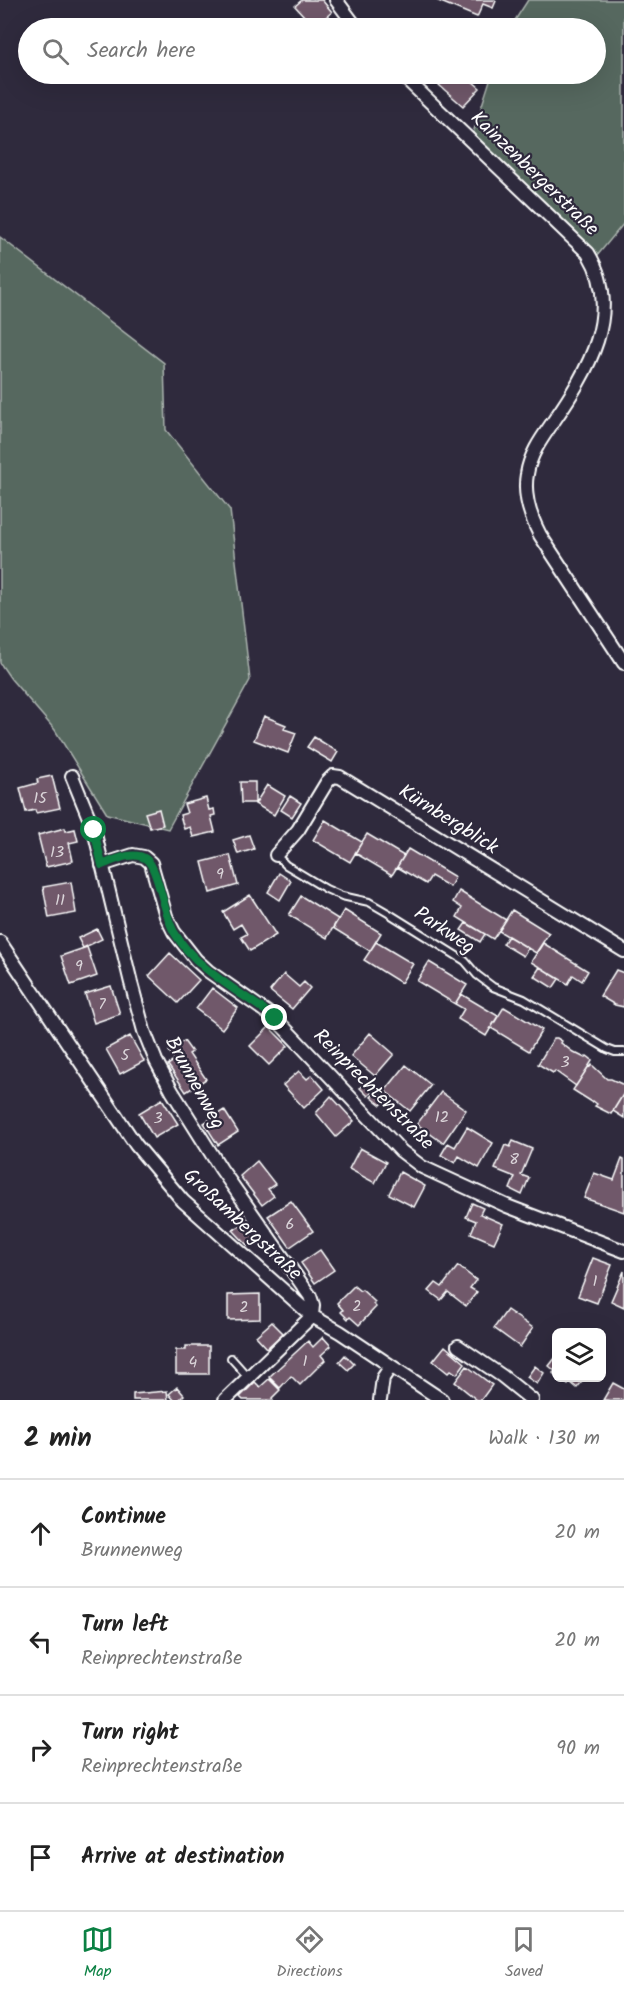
<!DOCTYPE html>
<meta charset="utf-8">
<style>
:root{--surface:#fff;--page:#f2f2f2;--text:#222;--muted:#767676;--line:#e0e0e0;--accent:#0b8043}
body{margin:0;font-family:Kalam,sans-serif;background:var(--page);color:var(--text)}
.controls{position:absolute;right:18px;bottom:18px;display:grid;overflow:hidden;border-radius:9px;box-shadow:0 6px 24px #0002}
.controls button{width:54px;height:54px;display:grid;place-items:center;padding:0;border:0;border-bottom:2px solid var(--line);background:var(--surface);color:var(--text);font:30px sans-serif}
.stop{position:absolute;width:18px;height:18px;margin:-14px;border:4px solid #0b8043;border-radius:50%;background:#fff}
.stop.end{background:#0b8043;border-color:#fff;box-shadow:0 2px 6px #0008}
.list{margin:0;padding:0;list-style:none}
h2{display:flex;justify-content:space-between;align-items:center;height:78px;margin:0;padding:0 24px;font-size:26px}
h2 small{font-size:20px;font-weight:400;color:var(--muted)}
.list li{display:grid;grid-template-columns:39px 1fr auto;gap:18px;align-items:center;box-sizing:border-box;height:108px;padding:0 24px;border-top:2px solid var(--line)}
.list b{display:block;font-size:22px;white-space:nowrap}
.list p{margin:0;font-size:20px;white-space:nowrap;color:var(--muted)}
.list em{font-size:20px;font-style:normal;color:var(--muted)}
.icon{flex:none;width:33px;height:33px;fill:none;stroke:currentColor;stroke-width:2;stroke-linecap:round;stroke-linejoin:round}
.map{position:relative;flex:none;width:624px;height:1400px;overflow:hidden}
.search{position:absolute;background:var(--surface);box-shadow:0 6px 24px #0002;left:18px;right:18px;top:18px;height:66px;display:flex;align-items:center;gap:15px;box-sizing:border-box;padding:0 21px;border-radius:33px;color:var(--muted);font-size:22px}
.sheet{height:510px;background:var(--surface)}
nav{display:flex;justify-content:space-around;align-items:center;box-sizing:border-box;height:84px;border-top:2px solid var(--line);background:var(--surface);font-size:16px;color:var(--muted)}
nav a{display:grid;justify-items:center;gap:3px}
nav .on{color:var(--accent)}
.map>svg:first-child{display:block}
</style>
<div class="map">
<svg width="624" height="1400" viewBox="0 0 624 1400">
<rect width="100%" height="100%" fill="#2f2a3d"/>
<filter id="ink" filterUnits="userSpaceOnUse"><feTurbulence type="fractalNoise" baseFrequency=".0167" numOctaves="2"/><feDisplacementMap in="SourceGraphic" scale="12" xChannelSelector="R" yChannelSelector="G"/><feConvolveMatrix kernelMatrix="1 2 1 2 8 2 1 2 1" color-interpolation-filters="sRGB"/></filter>
<g filter="url(#ink)">
<path fill="#57685f" stroke="#abb4af" stroke-width="1.5" d="M528,0H624V223L597,256L472,136L492,74H596V28H510Z
M0,237L164,363L166,430L230,510L250,680L168,829L107,814L55,730L11,679L0,663Z"/>
<path fill="#6f586a" stroke="#fff" stroke-width="1.5" d="M302,0H322L332,12L314,27L295,6Z
M436,0H495L496,1L493,8L483,4L477,17Z
M449,74H464L480,88L463,106L439,85Z
M264,716L286,725L284,729L296,733L288,753L254,740Z
M314,737L338,752L332,762L307,747Z
M52,776L60,808L36,813L35,810L26,812L20,788L38,783L37,779Z
M240,782H255V803H241Z
M267,785L285,796L274,815L255,804Z
M290,796L301,803L292,817L281,810Z
M206,798L209,810L214,809L215,815L211,816L215,832L193,837L190,827L184,829L180,815L187,813L184,804Z
M159,809L163,825L150,828L145,813Z
M325,820L362,842L350,862L313,840Z
M65,828L66,831L75,829L78,841L69,843L73,861L46,867L38,835Z
M367,834L404,856L392,875L355,853Z
M249,835L254,849L238,854L233,840Z
M408,849L455,877L450,887L431,876L426,884L397,867Z
M230,855L238,885L210,893L202,862Z
M279,873L291,881L280,900L268,892Z
M71,882L76,913L49,918L43,887Z
M459,891L506,920L493,939L457,917L462,908L453,902Z
M250,895L276,935L250,951L241,937L247,934L241,924L233,929L223,912Z
M301,896L338,919L327,938L289,915Z
M344,910L381,933L370,951L333,928Z
M512,910L549,933L536,953L499,931Z
M466,923L485,934L480,942L461,930Z
M97,929L102,939L83,948L78,938Z
M508,936L528,948L523,956L503,944Z
M376,942L413,964L401,983L364,960Z
M543,943L588,971L582,981L573,975L568,984L531,962Z
M87,947L97,976L71,985L61,956Z
M170,953L199,980L178,1003L149,976Z
M429,962L467,985L455,1004L417,981Z
M540,967L559,979L553,988L534,976Z
M616,970L624,973V1007L615,1005L600,996Z
M284,974L299,987L304,982L310,988L292,1009L270,991Z
M111,986L120,1014L94,1023L85,994Z
M212,988L238,1008L222,1029L196,1009Z
M461,994L498,1016L486,1036L458,1019L464,1009L455,1004Z
M504,1007L542,1030L529,1051L491,1028Z
M269,1027L288,1046L269,1065L250,1046Z
M370,1033L394,1054L375,1076L351,1056Z
M130,1036L144,1061L120,1074L106,1049Z
M554,1038H557L562,1041L561,1043L573,1052L585,1058L587,1056L591,1059L592,1061L576,1086L555,1071L553,1073L538,1064Z
M184,1041L192,1052L189,1054L206,1079L186,1092L168,1065L175,1060L169,1051Z
M406,1065L431,1085L410,1111L385,1091Z
M592,1065L607,1079H611L624,1085V1093L611,1114L595,1106L597,1104L593,1101L592,1102L573,1090L589,1066L590,1067Z
M299,1071L307,1079L312,1075L324,1089L304,1108L283,1085Z
M368,1080L376,1088L368,1096L360,1088Z
M378,1090L387,1098L381,1105L371,1097Z
M441,1092L466,1110L443,1143L417,1124Z
M624,1093V1118L613,1111Z
M331,1096L354,1121L336,1137L316,1113Z
M162,1099L178,1124L154,1138L139,1113Z
M224,1110L238,1132L218,1145L204,1123Z
M467,1127L493,1143L479,1168L459,1156L455,1163L441,1155L448,1143L455,1147Z
M513,1141L532,1149L521,1175L529,1178L522,1195L510,1189L515,1177L495,1169L505,1145L510,1147Z
M360,1148L386,1162L375,1183L349,1169Z
M622,1159L624,1160V1212L584,1198L594,1173L614,1180Z
M257,1161L275,1184L268,1189L274,1196L262,1205L240,1176Z
M400,1172L425,1186L414,1207L389,1194Z
M291,1201L313,1231L290,1247L268,1216Z
M472,1203L483,1208L480,1214L503,1224L494,1243L471,1233L476,1221L466,1217Z
M247,1222L259,1239L248,1246L233,1230Z
M320,1250L334,1270L315,1283L301,1263Z
M593,1258L612,1265L597,1303L578,1296Z
M458,1266L476,1280L470,1288L477,1292L466,1306L448,1292L441,1300L429,1291L436,1283L442,1287Z
M624,1271V1307L611,1301Z
M354,1286L360,1291L362,1290L375,1302L373,1304L376,1307L359,1325L350,1317L348,1319L341,1312L343,1310L337,1303Z
M260,1294V1319L228,1320V1295Z
M507,1310L533,1328L520,1347L494,1328Z
M272,1322L283,1333L267,1348L256,1336Z
M323,1337L331,1346L321,1355L325,1360L300,1385L291,1376L280,1388L269,1377L308,1341L313,1347Z
M186,1346H209V1374H176V1350H186Z
M445,1346L465,1363L457,1374L451,1370L448,1373L433,1361Z
M345,1355L354,1364L348,1370L339,1362Z
M556,1357V1376L553,1373L555,1371L549,1366Z
M467,1366L492,1385L481,1400H477L455,1382Z
M535,1366L544,1373L537,1384L527,1377Z
M559,1378H585L577,1388L570,1382L568,1385Z
M269,1379L280,1390L272,1398L273,1400H243L240,1397L255,1382L260,1387Z
M613,1383L624,1389V1400H603Z
M177,1387L184,1395L179,1400H174L169,1394Z
M167,1391L168,1400H133V1394Z"/>
<g fill="none" stroke-linecap="round" stroke-linejoin="round">
<defs>
<path id="service" d="M276,855L286,865L326,889L342,896L369,902L388,913L465,961L477,975L493,987L524,999L607,1049L615,1052H624
M231,1358L248,1377"/>
<path id="minor" d="M336,0L357,28
M401,74L588,253C624,312 588,371 553,422C542,438 530,454 527,474C523,496 530,516 540,535L624,663
M72,776L94,830L131,983L144,1031L156,1061L172,1091L221,1169L310,1296L313,1305L312,1316L225,1400
M276,855L298,830L327,782L333,776L340,777L624,951
M102,865L133,855L144,857L151,863L166,916L174,932L196,960L208,971L275,1018L401,1151L422,1167L507,1206L624,1251
M0,942L136,1145L183,1201L312,1316L340,1332L442,1400
M458,1346L502,1376L532,1400
M380,1400L383,1378L391,1366"/>
</defs>
<use href="#service" stroke="#fff" stroke-width="10"/>
<use href="#minor" stroke="#fff" stroke-width="16"/>
<use href="#service" stroke="#2f2a3d" stroke-width="6"/>
<use href="#minor" stroke="#2f2a3d" stroke-width="12"/>
</g>
</g>
<g fill="none" stroke-linecap="round" stroke-linejoin="round" filter="url(#ink)">
<path stroke="#0b8043" stroke-width="8" d="M94,830L102,865C115,860 134,850 146,859C158,867 164,915 174,932C197,971 240,991 275,1018"/>
</g>
<g text-anchor="middle" dominant-baseline="central" stroke-width="4.5" stroke-linejoin="round" paint-order="stroke">
<g font-size="16" fill="#dbd5da">
<text x="40" y="798">15</text>
<text x="57" y="852">13</text>
<text x="220" y="874">9</text>
<text x="60" y="900">11</text>
<text x="79" y="966">9</text>
<text x="102" y="1004">7</text>
<text x="125" y="1055">5</text>
<text x="565" y="1062">3</text>
<text x="442" y="1117">12</text>
<text x="158" y="1118">3</text>
<text x="514" y="1159">8</text>
<text x="290" y="1224">6</text>
<text x="595" y="1281">1</text>
<text x="357" y="1306">2</text>
<text x="244" y="1307">2</text>
<text x="305" y="1361">1</text>
<text x="193" y="1362">4</text>
</g>
<g font-size="20" fill="#fff" stroke="#2f2a3d">
<text transform="translate(534 174) rotate(44)">Kainzenbergerstraße</text>
<text transform="translate(448 820) rotate(32)">Kürnbergblick</text>
<text transform="translate(444 931) rotate(34)">Parkweg</text>
<text transform="translate(194 1083) rotate(61)">Brunnenweg</text>
<text transform="translate(373 1090) rotate(45)">Reinprechtenstraße</text>
<text transform="translate(242 1225) rotate(43)">Großambergstraße</text>
</g>
</g>
</svg>
<div class="controls">
<button><svg class="icon" aria-label="layers" viewBox="0 0 24 24"><path d="M12 4l9 5-9 5-9-5zM3 14l9 5 9-5"/></svg></button>
</div>
<div class="stop" style="left:94px;top:830px"></div>
<div class="stop end" style="left:275px;top:1018px"></div>
<div class="search"><svg class="icon" aria-label="search" viewBox="0 0 24 24"><circle cx="10" cy="10" r="6"/><path d="M15 15l6 6"/></svg>Search here</div>
</div>
<section class="sheet">
<h2>2 min<small>Walk · 130 m</small></h2>
<ul class="list">
<li><svg class="icon" aria-label="ahead" viewBox="0 0 24 24"><path d="M12 20V5M6 11l6-6 6 6"/></svg><div><b>Continue</b><p>Brunnenweg</p></div><em>20 m</em></li>
<li><svg class="icon" aria-label="left" viewBox="0 0 24 24"><path d="M17 20v-9H6M10 6l-5 5 5 5"/></svg><div><b>Turn left</b><p>Reinprechtenstraße</p></div><em>20 m</em></li>
<li><svg class="icon" aria-label="right" viewBox="0 0 24 24"><path d="M7 20v-9h11M14 6l5 5-5 5"/></svg><div><b>Turn right</b><p>Reinprechtenstraße</p></div><em>90 m</em></li>
<li><svg class="icon" aria-label="arrive" viewBox="0 0 24 24"><path d="M6 21V4h12l-3 4 3 4H6"/></svg><div><b>Arrive at destination</b></div></li>
</ul>
</section>
<nav>
<a class="on"><svg class="icon" aria-label="map" viewBox="0 0 24 24"><path d="M3 6l6-2 6 2 6-2v14l-6 2-6-2-6 2zM9 4v14M15 6v14"/></svg>Map</a>
<a><svg class="icon" aria-label="directions" viewBox="0 0 24 24"><path d="M12 3l9 9-9 9-9-9zM9 14v-3h6M13 9l2 2-2 2"/></svg>Directions</a>
<a><svg class="icon" aria-label="saved" viewBox="0 0 24 24"><path d="M7 4h10v16l-5-4-5 4z"/></svg>Saved</a>
</nav>
